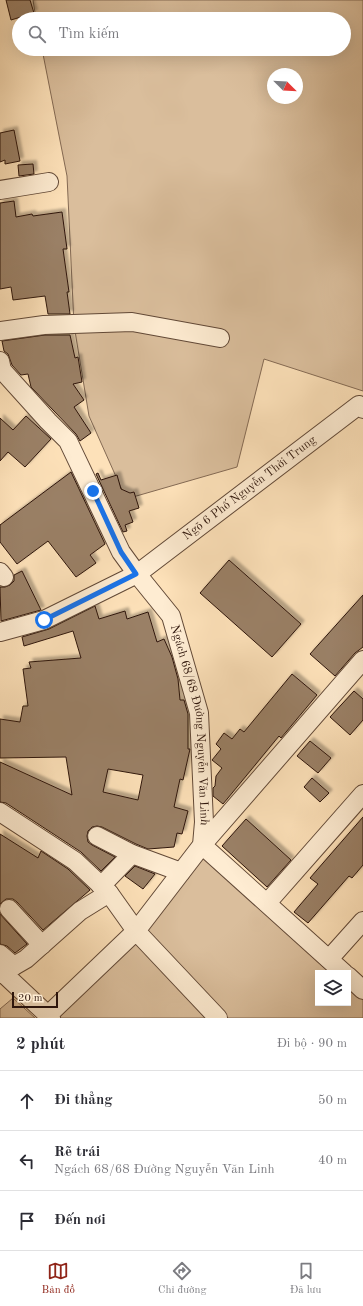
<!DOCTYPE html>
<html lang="vi">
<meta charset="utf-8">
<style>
:root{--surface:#fff;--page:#f7f7f7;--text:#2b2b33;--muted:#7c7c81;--line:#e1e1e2;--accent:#8f2418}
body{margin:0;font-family:"Old Standard TT",serif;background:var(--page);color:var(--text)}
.controls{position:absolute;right:12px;bottom:12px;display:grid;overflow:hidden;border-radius:0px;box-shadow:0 4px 16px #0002}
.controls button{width:36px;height:36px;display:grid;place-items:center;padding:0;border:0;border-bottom:1px solid var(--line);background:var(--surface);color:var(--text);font:20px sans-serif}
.compass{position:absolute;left:267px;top:68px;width:36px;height:36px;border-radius:50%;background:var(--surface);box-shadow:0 4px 16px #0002;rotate:114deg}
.scale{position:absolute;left:12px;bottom:10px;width:46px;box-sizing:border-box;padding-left:4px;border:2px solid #2f160c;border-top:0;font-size:11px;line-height:14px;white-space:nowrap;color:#2f160c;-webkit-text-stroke:3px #feecd2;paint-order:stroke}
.stop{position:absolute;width:12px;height:12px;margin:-9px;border:3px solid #1a73e8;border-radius:50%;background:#fff}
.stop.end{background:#1a73e8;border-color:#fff;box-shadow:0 1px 4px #0008}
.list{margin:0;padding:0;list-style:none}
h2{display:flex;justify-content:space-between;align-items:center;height:52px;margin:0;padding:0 16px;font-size:17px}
h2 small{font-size:13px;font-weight:400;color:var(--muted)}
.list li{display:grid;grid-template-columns:26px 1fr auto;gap:12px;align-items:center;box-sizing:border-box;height:60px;padding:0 16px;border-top:1px solid var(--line)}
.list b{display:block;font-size:15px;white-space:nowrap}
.list p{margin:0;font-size:13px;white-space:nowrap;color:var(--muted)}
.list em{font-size:13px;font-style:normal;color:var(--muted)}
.icon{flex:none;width:22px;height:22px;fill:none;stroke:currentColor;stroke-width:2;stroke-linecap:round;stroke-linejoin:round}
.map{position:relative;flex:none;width:363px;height:1018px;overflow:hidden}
.search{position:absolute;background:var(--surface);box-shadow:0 4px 16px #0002;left:12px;right:12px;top:12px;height:44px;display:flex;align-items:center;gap:10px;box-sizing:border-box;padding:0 14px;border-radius:22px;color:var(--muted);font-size:15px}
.sheet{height:232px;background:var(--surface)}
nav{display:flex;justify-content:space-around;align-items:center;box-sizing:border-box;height:56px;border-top:1px solid var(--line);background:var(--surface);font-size:11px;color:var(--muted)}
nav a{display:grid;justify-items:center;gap:2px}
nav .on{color:var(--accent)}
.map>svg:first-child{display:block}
</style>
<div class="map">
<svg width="363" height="1018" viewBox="0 0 363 1018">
<defs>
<filter id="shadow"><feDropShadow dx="3.5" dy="-3.5" stdDeviation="1" flood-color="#0004"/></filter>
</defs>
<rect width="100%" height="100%" fill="#fde1b9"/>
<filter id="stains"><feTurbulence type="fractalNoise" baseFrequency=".005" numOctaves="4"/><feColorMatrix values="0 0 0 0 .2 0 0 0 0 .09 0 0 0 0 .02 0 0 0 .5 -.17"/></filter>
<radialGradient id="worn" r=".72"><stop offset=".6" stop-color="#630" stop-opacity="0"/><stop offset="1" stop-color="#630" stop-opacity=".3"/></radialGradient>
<path fill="#dabe9c" stroke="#846a54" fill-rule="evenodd" d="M33,0H363V391L264,359L237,467L126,499L89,416L74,325L67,176L42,49H344V19H36ZM273,74H297V98H273Z
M202,845L344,973H318V1003H348V976L363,990V1018H51Z
M13,998L35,1018H0V1009Z"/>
<path fill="#9a8066" stroke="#2f160c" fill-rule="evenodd" filter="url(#shadow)" d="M6,0H30L34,13L11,20Z
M14,130L20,161L5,164V160L0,162V133Z
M33,164L34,174L19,176L18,165Z
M14,201L16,217L32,214L33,216L62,212L67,249H63L69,292H67L70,314H48L45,296L13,300L11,287L0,289V203Z
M45,335H70L75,358L78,357L82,382L73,384L84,400L74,407L91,433L80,441L76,434L31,387L28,374L21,375L12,365L8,354L4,351L2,341Z
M26,416L51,439L25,467L8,452L0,461V418L13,430Z
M71,472L105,544L90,555L96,563L76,577L48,541L17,564L0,542V525Z
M98,473L101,480L117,475L121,489L130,493L134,492L139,508L129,511L133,522L125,525L127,531L123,532L96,474Z
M229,560L301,624L272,657L200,593Z
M22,571L41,610L1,621L0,587H5L10,585L14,581V575Z
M363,595V647L355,653L335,676L310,654Z
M95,606L99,619L125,611L127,619L148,612L157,642L164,639L172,657L178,679L180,700H184L188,714V749H190L183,780L180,779L174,807L188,811L182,834L177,833L174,847L148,849L136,844L102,827L97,826L92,827L88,831L87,836L88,842L92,845L115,857L101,871L81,852L6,803L0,802V762L72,795L66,757L0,758V719L20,722L23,706H28L23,669L31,668L29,662L81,658L73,631L24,646L22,637L49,629ZM108,769L143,775L138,800L103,792Z
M292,674L317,695L281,738L279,736L223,804L213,796V788L215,786L216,776L222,768L212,760L221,749L216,744L224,733L232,739L240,729L244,732Z
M354,691L363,699V720L350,735L330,717Z
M310,741L331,758L318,773L297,756Z
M312,778L329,793L320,802L304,787Z
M363,817V865L352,878L349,876L308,923L294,912L318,884L310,878Z
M246,819L291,860L267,887L222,846Z
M0,834L38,858L41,851L68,869L90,890L43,930L17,902L13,899H6L0,904Z
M135,866L155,874L143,889L125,876Z
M0,914L27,944L15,953L7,946L0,944Z"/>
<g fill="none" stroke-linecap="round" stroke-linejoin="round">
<defs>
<g id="street">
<path d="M0,190L49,182"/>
<path d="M0,331L44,325L132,322L220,338"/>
<path id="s1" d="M0,361L2,370L48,421L68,441L121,552L137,574L171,616L199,713L204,822L202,845L136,931L109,893L80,911L26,959L0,974"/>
<path d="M0,572L4,577"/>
<path id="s2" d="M0,632L44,620L137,574L359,405L363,409"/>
<path d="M0,812L75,861L109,893"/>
<path d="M97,836L132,854L181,872"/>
<path d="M101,886L132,854"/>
<path d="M267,903L363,794"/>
<path d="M9,909L42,945"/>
<path d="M0,954L14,966"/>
<path d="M329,959L363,921"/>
<path d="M3,973L51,1018"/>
<path d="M344,973L202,845L363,660"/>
<path d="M348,976L363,990"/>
<path d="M48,1015L136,931L218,1018"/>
</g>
</defs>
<use href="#street" stroke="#624937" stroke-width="20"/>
<use href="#street" stroke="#feecd2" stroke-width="18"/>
</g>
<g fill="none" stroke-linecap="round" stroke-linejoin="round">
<path stroke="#1a73e8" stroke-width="5" d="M44,620L136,574L121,552L93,491"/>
</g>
<g text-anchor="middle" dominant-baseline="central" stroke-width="3.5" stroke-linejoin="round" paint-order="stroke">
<g font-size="12" fill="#2f160c" stroke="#feecd2">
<text stroke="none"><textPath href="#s2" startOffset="291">Ngõ 6 Phố Nguyễn Thời Trung</textPath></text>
<text stroke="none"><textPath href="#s1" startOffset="422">Ngách 68/68 Đường Nguyễn Văn Linh</textPath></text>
</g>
</g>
<rect width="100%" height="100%" filter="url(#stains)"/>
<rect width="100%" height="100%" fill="url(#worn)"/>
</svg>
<div class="controls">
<button><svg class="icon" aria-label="layers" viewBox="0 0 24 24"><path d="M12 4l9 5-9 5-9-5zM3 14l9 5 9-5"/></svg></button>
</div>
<svg class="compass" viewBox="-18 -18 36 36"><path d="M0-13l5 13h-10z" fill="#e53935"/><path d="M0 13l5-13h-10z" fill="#7c7c81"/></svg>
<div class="scale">20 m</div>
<div class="stop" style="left:44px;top:620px"></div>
<div class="stop end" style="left:93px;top:491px"></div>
<div class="search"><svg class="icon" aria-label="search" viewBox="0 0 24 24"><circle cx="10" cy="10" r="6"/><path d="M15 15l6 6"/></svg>Tìm kiếm</div>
</div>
<section class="sheet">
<h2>2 phút<small>Đi bộ · 90 m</small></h2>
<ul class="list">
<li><svg class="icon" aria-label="ahead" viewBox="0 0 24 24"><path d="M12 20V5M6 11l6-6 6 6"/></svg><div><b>Đi thẳng</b></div><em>50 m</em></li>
<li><svg class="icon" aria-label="left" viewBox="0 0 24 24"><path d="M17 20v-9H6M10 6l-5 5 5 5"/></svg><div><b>Rẽ trái</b><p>Ngách 68/68 Đường Nguyễn Văn Linh</p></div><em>40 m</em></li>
<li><svg class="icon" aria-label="arrive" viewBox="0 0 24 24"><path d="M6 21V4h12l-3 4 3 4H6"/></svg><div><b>Đến nơi</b></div></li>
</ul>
</section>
<nav>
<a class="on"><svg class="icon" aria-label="map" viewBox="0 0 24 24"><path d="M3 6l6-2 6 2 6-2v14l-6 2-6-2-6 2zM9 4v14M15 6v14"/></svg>Bản đồ</a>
<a><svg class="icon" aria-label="directions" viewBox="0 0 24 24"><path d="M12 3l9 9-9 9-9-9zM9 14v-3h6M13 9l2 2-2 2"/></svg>Chỉ đường</a>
<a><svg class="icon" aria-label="saved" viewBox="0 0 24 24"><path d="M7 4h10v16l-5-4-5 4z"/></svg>Đã lưu</a>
</nav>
